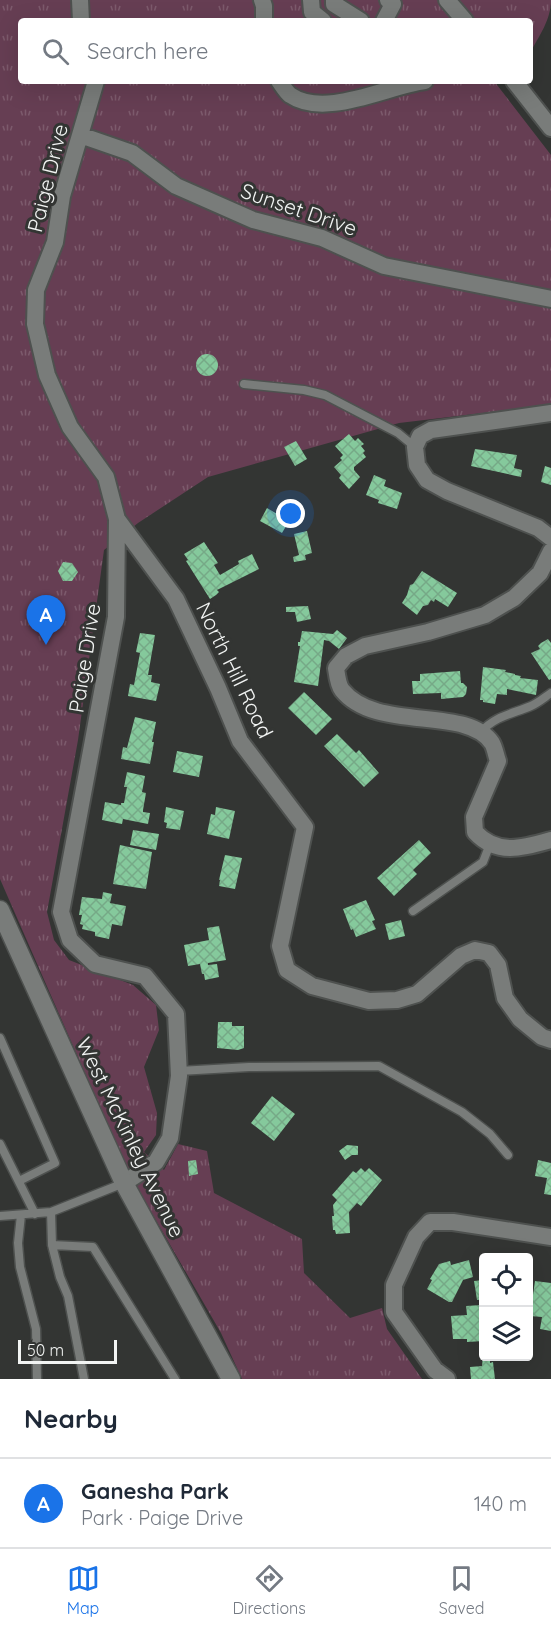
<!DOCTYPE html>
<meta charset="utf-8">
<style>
:root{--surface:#fff;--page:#f6f6f7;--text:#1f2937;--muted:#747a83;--line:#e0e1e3;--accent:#1a73e8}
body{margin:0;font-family:Quicksand,sans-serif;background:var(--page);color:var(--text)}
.controls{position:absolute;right:18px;bottom:18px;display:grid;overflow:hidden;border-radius:6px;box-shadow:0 6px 24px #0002}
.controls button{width:54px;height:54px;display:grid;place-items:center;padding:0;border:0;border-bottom:2px solid var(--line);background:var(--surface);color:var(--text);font:30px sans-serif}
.scale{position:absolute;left:18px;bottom:15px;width:99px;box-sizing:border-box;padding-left:6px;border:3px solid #f2f4f3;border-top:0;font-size:16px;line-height:21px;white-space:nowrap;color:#f2f4f3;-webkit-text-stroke:4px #333533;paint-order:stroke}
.you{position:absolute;left:291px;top:514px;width:21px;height:21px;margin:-15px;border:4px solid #fff;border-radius:50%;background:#1a73e8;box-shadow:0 0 0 9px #1a73e833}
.badge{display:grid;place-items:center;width:39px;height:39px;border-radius:50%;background:var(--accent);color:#fff;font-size:20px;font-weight:700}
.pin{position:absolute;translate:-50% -50px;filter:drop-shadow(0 2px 3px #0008)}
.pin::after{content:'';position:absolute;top:32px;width:21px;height:18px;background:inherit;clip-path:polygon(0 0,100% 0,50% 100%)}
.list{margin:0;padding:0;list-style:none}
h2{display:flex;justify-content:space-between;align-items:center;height:78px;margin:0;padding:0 24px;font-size:26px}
h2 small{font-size:20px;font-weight:400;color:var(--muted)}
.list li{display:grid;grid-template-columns:39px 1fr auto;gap:18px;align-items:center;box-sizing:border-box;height:90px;padding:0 24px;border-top:2px solid var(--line)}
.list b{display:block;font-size:22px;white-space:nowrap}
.list p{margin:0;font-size:20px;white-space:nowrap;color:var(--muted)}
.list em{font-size:20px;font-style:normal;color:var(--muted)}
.icon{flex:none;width:33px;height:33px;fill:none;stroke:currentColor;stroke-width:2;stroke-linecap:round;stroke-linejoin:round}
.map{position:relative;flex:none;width:551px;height:1379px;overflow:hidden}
.search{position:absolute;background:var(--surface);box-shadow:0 6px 24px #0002;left:18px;right:18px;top:18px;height:66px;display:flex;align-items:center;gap:15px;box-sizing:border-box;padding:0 21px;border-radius:6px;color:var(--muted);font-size:22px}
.sheet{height:168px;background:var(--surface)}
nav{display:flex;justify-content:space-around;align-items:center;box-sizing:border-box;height:84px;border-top:2px solid var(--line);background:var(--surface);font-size:16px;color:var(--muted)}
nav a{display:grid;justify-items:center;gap:3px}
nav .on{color:var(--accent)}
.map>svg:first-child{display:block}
</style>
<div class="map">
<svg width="551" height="1379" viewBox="0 0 551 1379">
<defs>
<pattern id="park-tufts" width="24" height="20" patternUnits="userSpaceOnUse" patternTransform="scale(1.5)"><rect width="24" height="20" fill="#663e53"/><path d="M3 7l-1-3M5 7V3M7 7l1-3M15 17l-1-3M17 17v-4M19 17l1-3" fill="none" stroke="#7c5a6c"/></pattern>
<pattern id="building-cross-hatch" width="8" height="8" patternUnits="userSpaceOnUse" patternTransform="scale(1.5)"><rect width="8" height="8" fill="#85c99c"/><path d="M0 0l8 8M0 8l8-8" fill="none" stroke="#76a987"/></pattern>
</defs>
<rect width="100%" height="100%" fill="#333533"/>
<path fill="url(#park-tufts)" d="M0,0H551C551,20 539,36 530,53V21H21V81H494L551,155V405L399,423L208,477L138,523L104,550L78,740L47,912L54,940L69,960L133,985L156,1005L159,1030L144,1067L157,1113L156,1135L144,1152L164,1170L178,1144L207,1151L214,1193L302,1239L304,1273L350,1318L382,1308L387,1329L422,1379H242L221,1333L139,1191L112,1135L0,879Z"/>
<path fill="url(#building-cross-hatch)" d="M196 365a11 11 0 1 1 22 0a11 11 0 1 1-22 0Z
M349,434L355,441L358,438L364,444L361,446L365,451L363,453L366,457L354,467V470L360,477L349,489L339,478L341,475L334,467L342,460L340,458L343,455L335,446Z
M296,441L307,459L295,466L284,447Z
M475,449L517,455L514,468L522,470L521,477L471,466Z
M545,466L551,468V485L541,482Z
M374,475L386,480L384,486L402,493L397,509L378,503L379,500L366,495Z
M267,508L289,521L282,533L260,521Z
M307,531L312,553L305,555L306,560L294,562L293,557L299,555L294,534Z
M204,542L218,563L214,565L220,575L239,564L238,561L252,554L259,569L217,590L219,592L216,595L210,599L186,561L188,560L184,554Z
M63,562L72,563L78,572L72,581H63L58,571Z
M422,571L457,593L448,607L435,599L434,602L431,600L428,605L423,606L417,615L402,603L407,595L410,585L413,584Z
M308,606L311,619L297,622L295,612H286V607Z
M337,630L347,638L339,649L329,641L324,640L318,686L294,682L300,646H298V642H300L302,631L333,634Z
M140,633L155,635L148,675H152L151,682L160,684L156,701L128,696L130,684L134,685L140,653L136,652Z
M548,639L551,643V679L549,680L531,653L540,649L538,646L541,643Z
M483,667L506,670L505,672L515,674V675L521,676L520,678L538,680L536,695L507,689V695L497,694L495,704L483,702V700H480Z
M460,671L461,683H463L467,687L466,694L463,697L441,699V693L413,694L412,681H420V674Z
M304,692L332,719L316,735L288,708Z
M135,717L156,722L152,742H154L150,764L121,759L123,747L127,748Z
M337,734L356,753L359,750L379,773L364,787L324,746Z
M177,751L203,756L199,777L173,772Z
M127,772L145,776L142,792L146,793L143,810V812L150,813L148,824L123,819L122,824L102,820L105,802L121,805V803H124L127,787H124Z
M166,807L184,811L180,830L166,828L167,823L164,822Z
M216,807L235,811L229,839L207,834L211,814L215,815Z
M133,830L159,834L156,850L130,845Z
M419,840L431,853L413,870L417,874L394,896L377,878Z
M120,845L152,852L146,889L113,884Z
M225,855L242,858L235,889L219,886L220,880H219Z
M103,892L112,894L110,903L126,906L122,926L112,924L109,939L95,936V932L82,929L83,925L80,924L82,915H79L82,897L102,899Z
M366,900L375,920L372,921L376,929L356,937L353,929L351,930L343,909Z
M401,920L405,936L389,940L385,924Z
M219,926L226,960L208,963V965L217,964L219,977L205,980L204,974H202L200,964L188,966L184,945L209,940L207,928Z
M218,1022H232V1026H244V1048L238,1050L217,1048Z
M272,1096L295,1114L274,1141L251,1123Z
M347,1145L358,1146V1155H352L345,1160L339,1151Z
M196,1160L198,1174L189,1176L188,1161Z
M538,1160L551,1163V1195L544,1194L547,1178L535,1176Z
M361,1168L365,1172L369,1168L382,1180L361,1206L357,1203L349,1212L350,1233L336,1234L335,1230H333L332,1216H334L333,1205L337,1200L332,1195L353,1171L356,1173Z
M469,1260L473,1277L463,1280L452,1302H449L427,1289L432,1280L430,1279L439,1264L450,1261L451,1265Z
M484,1280V1299L477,1300L474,1281Z
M535,1281L551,1283V1331L540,1329L542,1317L530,1316Z
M481,1303H484V1308L481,1309V1313L484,1312V1341L467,1342V1339H453L451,1316L467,1315L466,1306L481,1305Z
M483,1356H490V1363L493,1362L495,1379H471L470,1367L482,1366Z"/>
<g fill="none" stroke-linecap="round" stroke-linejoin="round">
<defs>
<path id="lane" d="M244,384L304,390L325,395L398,433L415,447
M481,732C495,716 512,714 531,706C538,703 545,697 551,693
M413,911L483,862L490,844
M0,1038L55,1163L19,1181
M179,1071L249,1067L379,1066L462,1112L490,1134L508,1155
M0,1144L35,1214
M51,1212L52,1245L60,1277L68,1296L84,1379
M21,1215L18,1243L20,1267L36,1329L37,1379
M0,1216L51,1212L124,1183
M52,1245L93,1247L175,1379"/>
<path id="street" d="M80,0L81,21
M262,0L264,6V21
M311,0L312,12L323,21
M334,0V4L361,21
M447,0L465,21
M384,21L393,4L388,0
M96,81L62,196L55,242L36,290L35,324L47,375L70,427L106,477L117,519L116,617L61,912L70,940L95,964L145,976L176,1014L179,1076L170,1138L156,1162L124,1183
M279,81C282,85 286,92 290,95C325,119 387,86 425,81
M514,81L551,128
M80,135L132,153L176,186L253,220L322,238L384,266L551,299
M551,413L431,430L420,436L415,447L417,465L427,480L447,491L538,528L551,538
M117,519L176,599L218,688L240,741L305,827L280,946L287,970L312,986L369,1001L397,1000L417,994L461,956L475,950L489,953L498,965L505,998L520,1019L542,1037L551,1040
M551,551L540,573L514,598L485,615L428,632L365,646L346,656L336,668C337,675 338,685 342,690C376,733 467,705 492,743C495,748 496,756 498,761L474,817L475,832C497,856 523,848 551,840
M447,1379L435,1370L394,1312V1285L416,1237L430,1222H453L551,1237"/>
<path id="secondary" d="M0,910L124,1183L231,1379"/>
</defs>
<use href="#lane" stroke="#4e514f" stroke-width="11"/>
<use href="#street" stroke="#4e514f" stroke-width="20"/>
<use href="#secondary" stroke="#4e514f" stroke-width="21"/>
<use href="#lane" stroke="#797c7a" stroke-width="8"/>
<use href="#street" stroke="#797c7a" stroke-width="16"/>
<use href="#secondary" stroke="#797c7a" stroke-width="18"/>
</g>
<g text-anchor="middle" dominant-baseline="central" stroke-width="6" stroke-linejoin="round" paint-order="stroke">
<g font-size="21" fill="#f2f4f3" stroke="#333533">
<text transform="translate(47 178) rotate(-76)">Paige Drive</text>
<text transform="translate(299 209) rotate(19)">Sunset Drive</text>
<text transform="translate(84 658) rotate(-81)">Paige Drive</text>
<text transform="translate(235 670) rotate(64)">North Hill Road</text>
<text transform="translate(131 1137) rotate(64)">West McKinley Avenue</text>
</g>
</g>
</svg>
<div class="controls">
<button><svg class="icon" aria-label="locate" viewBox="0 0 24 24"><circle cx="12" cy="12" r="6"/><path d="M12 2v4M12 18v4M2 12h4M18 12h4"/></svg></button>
<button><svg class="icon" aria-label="layers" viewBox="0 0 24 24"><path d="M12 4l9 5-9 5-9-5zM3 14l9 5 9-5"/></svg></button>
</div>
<div class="scale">50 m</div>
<div class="you"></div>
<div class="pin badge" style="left:46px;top:645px">A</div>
<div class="search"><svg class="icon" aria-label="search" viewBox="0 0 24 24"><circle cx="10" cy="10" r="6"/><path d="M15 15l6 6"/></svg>Search here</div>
</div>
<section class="sheet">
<h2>Nearby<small></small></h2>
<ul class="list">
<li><span class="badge">A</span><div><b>Ganesha Park</b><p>Park · Paige Drive</p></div><em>140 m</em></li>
</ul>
</section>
<nav>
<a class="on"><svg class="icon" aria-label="map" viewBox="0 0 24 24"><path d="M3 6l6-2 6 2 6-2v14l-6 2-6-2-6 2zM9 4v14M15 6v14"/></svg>Map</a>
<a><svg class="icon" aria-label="directions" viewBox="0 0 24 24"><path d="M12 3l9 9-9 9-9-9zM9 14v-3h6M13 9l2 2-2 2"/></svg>Directions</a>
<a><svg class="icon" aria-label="saved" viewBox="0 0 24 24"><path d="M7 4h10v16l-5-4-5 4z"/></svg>Saved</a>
</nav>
